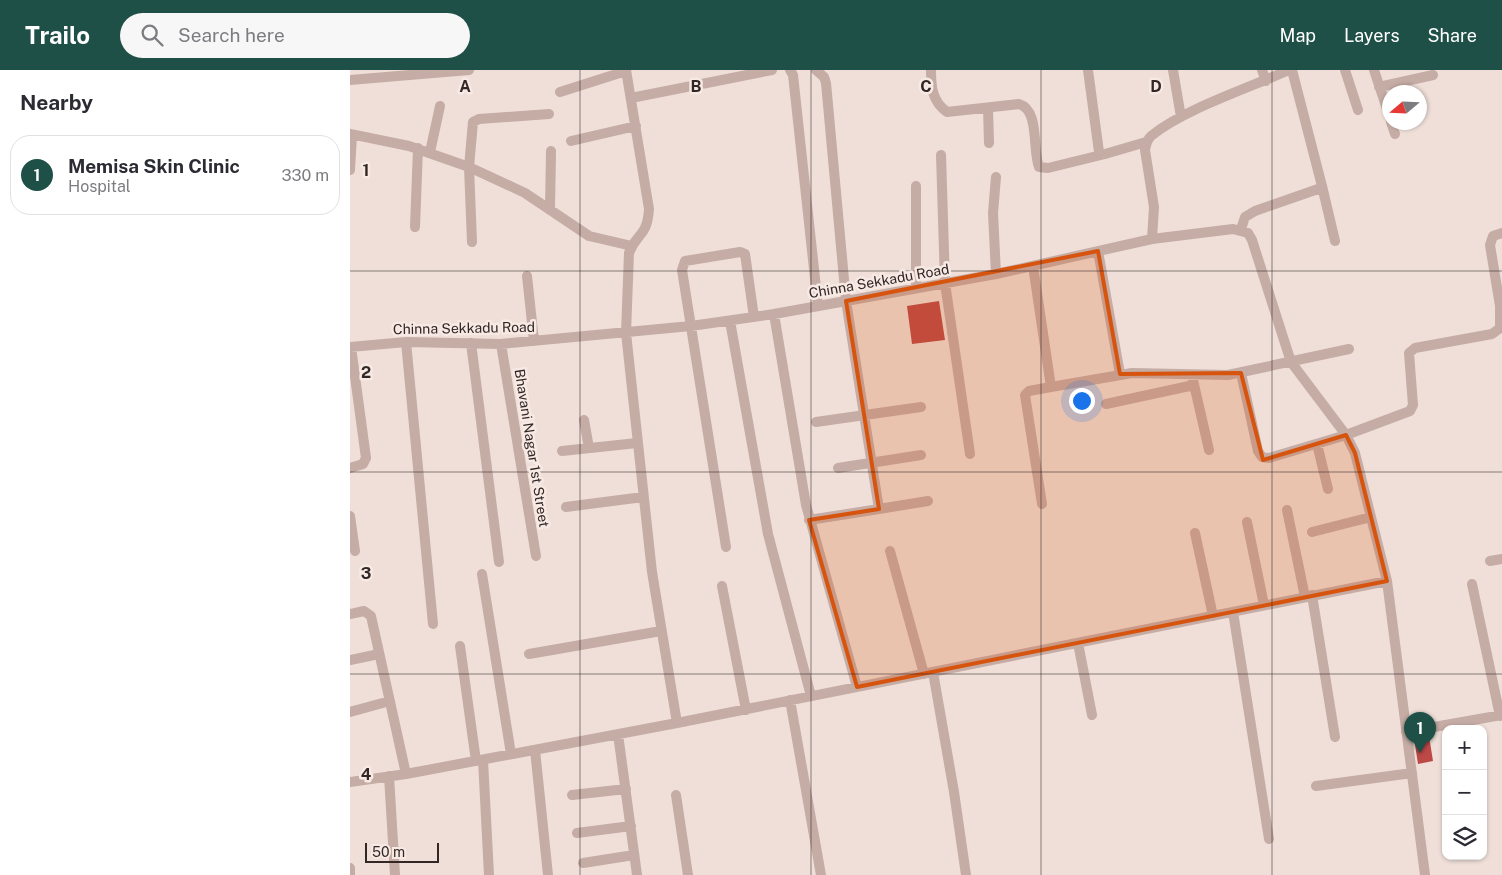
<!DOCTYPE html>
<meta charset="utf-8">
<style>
:root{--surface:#fff;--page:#f7f7f7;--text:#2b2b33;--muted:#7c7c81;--line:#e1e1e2;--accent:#1e5048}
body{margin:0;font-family:"Public Sans",sans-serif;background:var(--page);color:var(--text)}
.controls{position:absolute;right:15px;bottom:15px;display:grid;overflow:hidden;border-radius:10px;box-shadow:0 1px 4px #0004}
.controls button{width:45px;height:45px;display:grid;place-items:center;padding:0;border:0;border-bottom:1px solid var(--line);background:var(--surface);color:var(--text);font:25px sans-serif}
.compass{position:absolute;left:1032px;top:15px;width:45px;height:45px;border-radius:50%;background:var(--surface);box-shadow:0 1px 4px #0004;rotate:251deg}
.scale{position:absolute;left:15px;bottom:12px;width:74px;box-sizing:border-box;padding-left:5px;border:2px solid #322725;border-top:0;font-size:14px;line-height:18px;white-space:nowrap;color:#322725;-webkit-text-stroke:4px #f7e9e3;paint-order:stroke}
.you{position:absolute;left:731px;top:330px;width:18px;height:18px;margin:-12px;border:4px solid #fff;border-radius:50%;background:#1a73e8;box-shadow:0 0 0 8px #1a73e833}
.badge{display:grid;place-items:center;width:32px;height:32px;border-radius:50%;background:var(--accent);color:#fff;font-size:16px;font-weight:700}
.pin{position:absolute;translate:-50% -41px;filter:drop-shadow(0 1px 2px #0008)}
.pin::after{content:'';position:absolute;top:26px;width:18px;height:15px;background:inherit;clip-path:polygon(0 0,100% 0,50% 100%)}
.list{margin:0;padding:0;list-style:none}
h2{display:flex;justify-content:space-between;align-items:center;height:65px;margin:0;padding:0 20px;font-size:21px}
h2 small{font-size:16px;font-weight:400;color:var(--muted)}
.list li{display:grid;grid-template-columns:32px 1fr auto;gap:15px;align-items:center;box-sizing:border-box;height:80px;margin:0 10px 10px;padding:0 10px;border:1px solid var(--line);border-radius:20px}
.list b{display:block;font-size:19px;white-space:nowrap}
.list p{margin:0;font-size:16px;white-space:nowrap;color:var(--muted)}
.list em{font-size:16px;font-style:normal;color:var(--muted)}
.icon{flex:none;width:28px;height:28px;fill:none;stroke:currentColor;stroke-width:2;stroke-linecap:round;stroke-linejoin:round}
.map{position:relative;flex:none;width:1152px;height:805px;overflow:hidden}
header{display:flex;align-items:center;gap:30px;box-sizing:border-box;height:70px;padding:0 25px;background:var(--accent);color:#fff}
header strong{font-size:24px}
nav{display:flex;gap:28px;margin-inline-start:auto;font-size:18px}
.search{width:350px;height:45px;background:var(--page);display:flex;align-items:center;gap:12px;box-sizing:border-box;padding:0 18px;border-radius:28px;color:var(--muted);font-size:19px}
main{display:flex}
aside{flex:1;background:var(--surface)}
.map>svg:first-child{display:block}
</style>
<header>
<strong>Trailo</strong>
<div class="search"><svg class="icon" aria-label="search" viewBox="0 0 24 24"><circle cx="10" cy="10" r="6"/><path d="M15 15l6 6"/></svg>Search here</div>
<nav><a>Map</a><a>Layers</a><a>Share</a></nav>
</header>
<main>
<aside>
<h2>Nearby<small></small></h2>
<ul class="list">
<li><span class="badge">1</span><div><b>Memisa Skin Clinic</b><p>Hospital</p></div><em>330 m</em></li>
</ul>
</aside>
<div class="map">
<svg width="1152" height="805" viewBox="0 0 1152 805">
<rect width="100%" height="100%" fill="#efdfd8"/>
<path fill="#bd4947" d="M589,231L595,270L562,274L557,236Z
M1079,666L1083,691L1068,694L1064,668Z"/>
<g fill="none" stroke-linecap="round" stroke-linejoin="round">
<path stroke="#c5aca5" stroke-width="10" d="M276,0L299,139C297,168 287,162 279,183L276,263L302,502L327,653
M440,0L443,5L468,236
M466,0L474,7L476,13L496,231L529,439L578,431
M581,0C581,17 582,31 597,42L669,34C690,40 682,80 689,97L698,98L755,84
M738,0L749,82L755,84L796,72
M823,0L831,47
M912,0L916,11
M995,0L1008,40
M1024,0L1040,48
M0,10L119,0
M1029,17L1083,5
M210,22L276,1
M281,28L422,0
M638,38L639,73
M1041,52L1045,64
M0,64L59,76L119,97L175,123L239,166L282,176
M221,71L286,56
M80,82L90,36
M591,85L595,213L620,384
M0,100L2,65
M566,116V218
M972,116L985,171
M200,140L201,81
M65,157L68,78
M891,159L895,147L905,141L968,119L972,116L942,0
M802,169L883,159L898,163L902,170L941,292L996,365L1005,383L1037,511L1075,805
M122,172L119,97L123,52L129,49L199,44
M748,181L770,304
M683,196L701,317L782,303L878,305L999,279
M646,204L643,143L646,107
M177,206L184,271
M1150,236L1140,175L1143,166L1152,163
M424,244L456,435L507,617
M380,251L418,464L461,626
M56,272L83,554
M121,273L149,492
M151,274L186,486
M0,277L56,272L151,274L341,256L424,244L646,204L802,169L804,137L795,80C796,74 797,70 801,66C834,39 899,18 939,0
M891,303L908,381L912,387L919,388L996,365L1060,341L1063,335L1059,283L1065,278L1142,264L1150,258V236H1152
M843,310L859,380
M756,334L844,315
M234,350L239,378
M466,352L571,337
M967,374L978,419
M212,381L287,373
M0,398L13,394L16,388L1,277
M488,398L571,385
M692,434L675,325L679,321L701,317
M216,437L293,427
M937,440L955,527
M0,446L5,481
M459,450L529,439
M897,452L914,535
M962,462L1021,447
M845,463L863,546
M376,477L332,200L335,191L390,182L395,184L404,247
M540,481L574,604
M1140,491L1152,489
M132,504L161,684
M1122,514L1150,646
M372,516L396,640
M962,525L985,667
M883,542L919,769
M0,544L14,541L21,546L56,704
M728,573L742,645
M110,576L126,691
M179,584L311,561
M0,590L29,584
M583,602L604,722L616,805
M440,630L471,805
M0,642L40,631
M1056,662L1152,645
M268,664L287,805
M185,680L198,805
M133,690L139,805
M39,706L45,805
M0,712L56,704L327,653L1037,511
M966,716L1062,703
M222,725L276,719
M326,725L338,805
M227,763L281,756
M233,793L284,785
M0,798V805"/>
</g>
<path fill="#d6540e" fill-opacity="0.2" stroke="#d6540e" stroke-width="4" stroke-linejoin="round" d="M748,181L770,304L891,303L913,390L996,365L1005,383L1037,511L507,617L459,450L529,439L496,231Z"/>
<path fill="none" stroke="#322725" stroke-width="1" stroke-opacity="0.55" d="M230,0V805M461,0V805M691,0V805M922,0V805M0,201H1152M0,402H1152M0,604H1152"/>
<g text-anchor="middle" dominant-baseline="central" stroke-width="5" stroke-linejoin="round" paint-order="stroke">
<g font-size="14" fill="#322725" stroke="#f7e9e3">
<text transform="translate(529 211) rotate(-10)">Chinna Sekkadu Road</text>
<text transform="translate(114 258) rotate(-1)">Chinna Sekkadu Road</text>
<text transform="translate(182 378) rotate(81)">Bhavani Nagar 1st Street</text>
</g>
</g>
<g font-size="16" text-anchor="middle" font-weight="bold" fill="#322725" stroke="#f7e9e3" stroke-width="5" stroke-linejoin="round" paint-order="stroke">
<text x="115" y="22">A</text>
<text x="346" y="22">B</text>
<text x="576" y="22">C</text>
<text x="806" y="22">D</text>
<text x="16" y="106">1</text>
<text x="16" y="308">2</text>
<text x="16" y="509">3</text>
<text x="16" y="710">4</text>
</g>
</svg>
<div class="controls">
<button>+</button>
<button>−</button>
<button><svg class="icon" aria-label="layers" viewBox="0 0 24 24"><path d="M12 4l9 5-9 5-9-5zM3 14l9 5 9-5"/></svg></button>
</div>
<svg class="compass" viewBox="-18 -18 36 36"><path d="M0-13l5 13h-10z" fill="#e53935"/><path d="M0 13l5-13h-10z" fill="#7c7c81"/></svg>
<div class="scale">50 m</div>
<div class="you"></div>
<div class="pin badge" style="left:1070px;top:683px">1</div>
</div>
</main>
